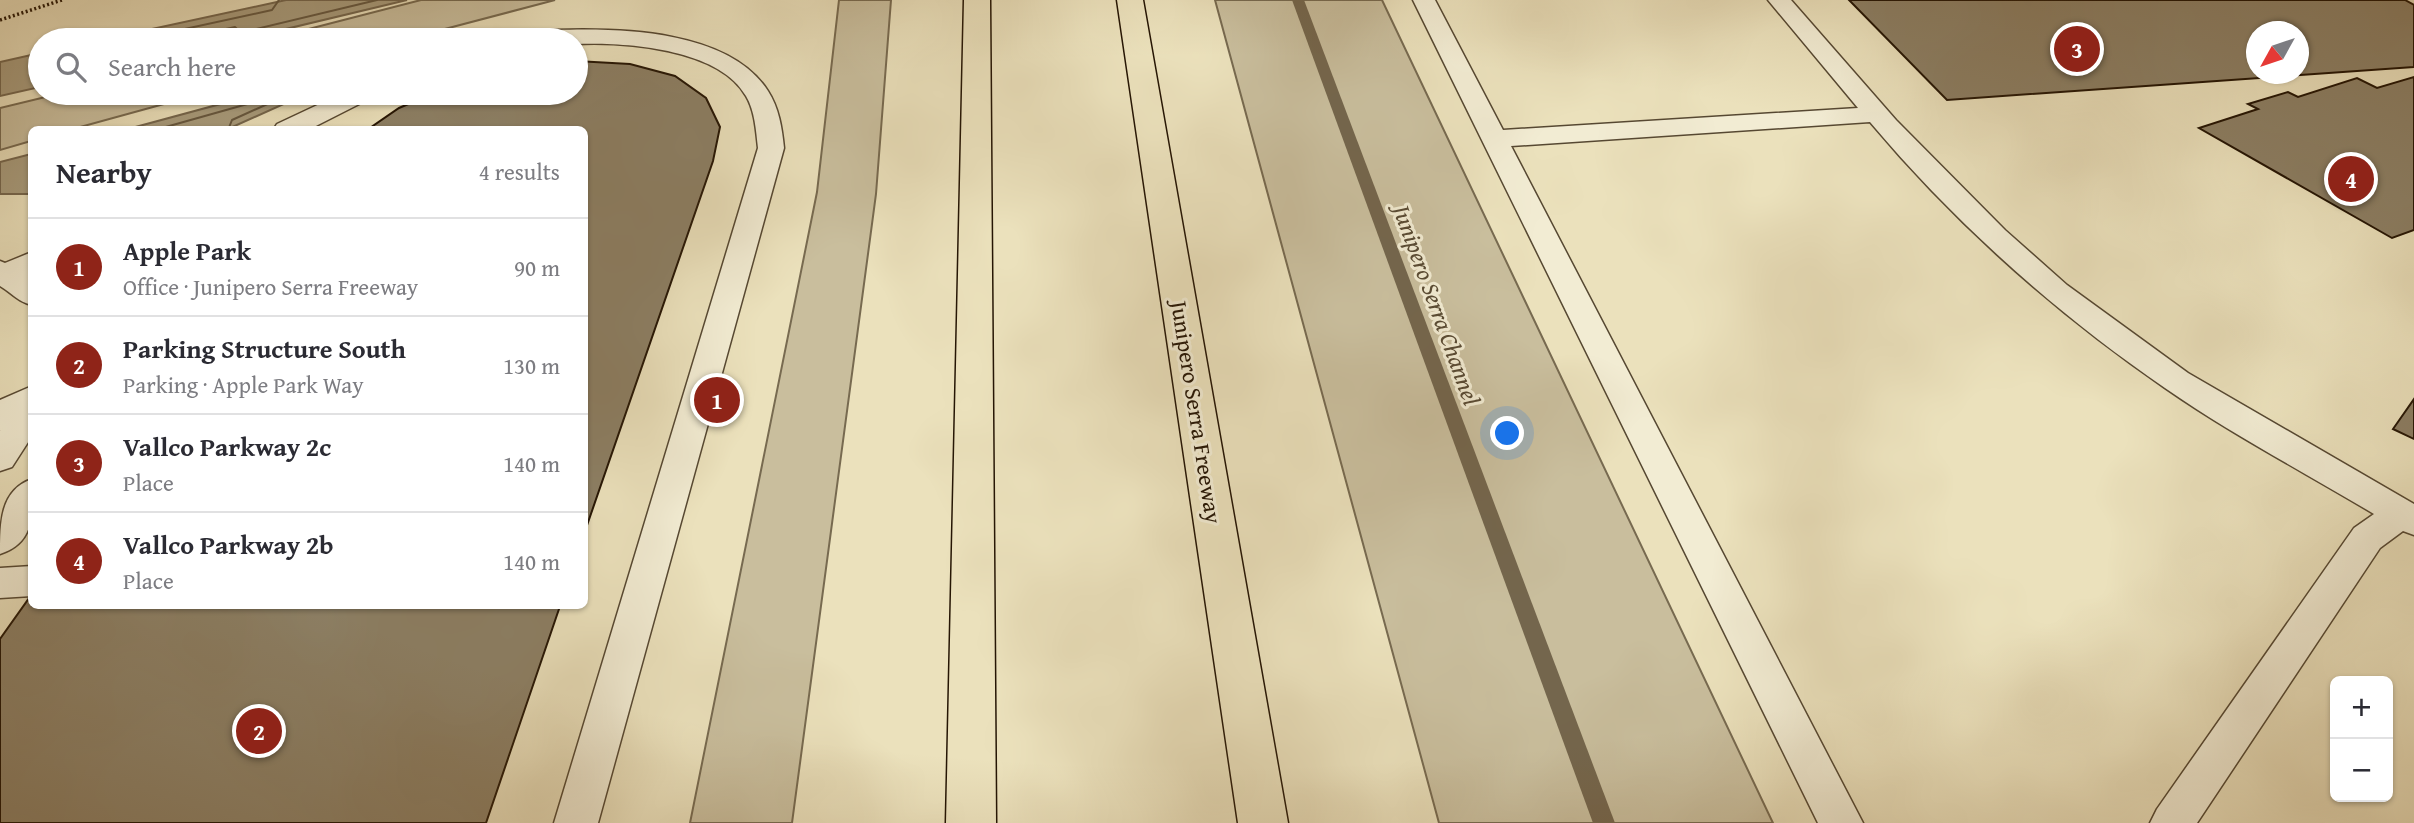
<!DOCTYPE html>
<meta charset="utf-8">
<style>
:root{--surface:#fff;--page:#f7f7f7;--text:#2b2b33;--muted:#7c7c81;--line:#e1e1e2;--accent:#8f2418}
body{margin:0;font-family:"Gentium Book Plus",serif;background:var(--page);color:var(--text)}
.controls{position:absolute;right:21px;bottom:21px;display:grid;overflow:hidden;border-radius:10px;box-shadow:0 2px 5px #0004}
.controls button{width:63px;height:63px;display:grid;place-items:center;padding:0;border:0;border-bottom:2px solid var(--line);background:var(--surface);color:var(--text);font:35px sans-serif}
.compass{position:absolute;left:2246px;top:21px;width:63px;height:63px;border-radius:50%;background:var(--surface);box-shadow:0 2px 5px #0004;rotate:230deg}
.you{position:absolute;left:1508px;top:434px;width:24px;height:24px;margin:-18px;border:5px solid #fff;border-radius:50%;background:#1a73e8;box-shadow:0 0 0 10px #1a73e833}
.badge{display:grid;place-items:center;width:46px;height:46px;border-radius:50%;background:var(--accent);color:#fff;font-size:23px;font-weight:700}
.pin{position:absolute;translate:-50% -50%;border:4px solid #fff;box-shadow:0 2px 7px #0006}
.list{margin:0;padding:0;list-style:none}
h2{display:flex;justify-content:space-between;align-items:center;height:91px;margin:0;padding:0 28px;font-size:30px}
h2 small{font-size:23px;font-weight:400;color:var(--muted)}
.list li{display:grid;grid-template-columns:46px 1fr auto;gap:21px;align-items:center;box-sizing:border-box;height:98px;padding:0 28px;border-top:2px solid var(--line)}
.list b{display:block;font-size:26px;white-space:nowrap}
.list p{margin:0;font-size:23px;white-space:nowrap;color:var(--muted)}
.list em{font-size:23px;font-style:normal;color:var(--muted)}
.icon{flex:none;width:38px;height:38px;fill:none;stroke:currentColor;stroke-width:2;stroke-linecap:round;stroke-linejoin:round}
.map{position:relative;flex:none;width:2414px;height:823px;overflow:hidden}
.search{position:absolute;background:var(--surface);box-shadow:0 2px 5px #0004;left:28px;top:28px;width:560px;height:77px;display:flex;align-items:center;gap:18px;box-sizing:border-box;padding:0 24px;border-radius:38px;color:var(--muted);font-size:26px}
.panel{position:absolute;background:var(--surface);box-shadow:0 2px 5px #0004;left:28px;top:126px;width:560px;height:483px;border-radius:10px}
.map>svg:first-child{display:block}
</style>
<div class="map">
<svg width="2414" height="823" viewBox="0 0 2414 823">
<rect width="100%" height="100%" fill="#ebe1bc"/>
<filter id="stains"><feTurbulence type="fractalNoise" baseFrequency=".00286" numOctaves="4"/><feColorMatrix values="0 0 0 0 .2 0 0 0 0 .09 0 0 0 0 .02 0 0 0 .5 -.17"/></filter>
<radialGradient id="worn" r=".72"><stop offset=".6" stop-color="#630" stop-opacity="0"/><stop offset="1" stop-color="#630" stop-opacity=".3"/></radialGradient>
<path fill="#c9be9d" stroke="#776a50" stroke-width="2" d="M421,0H555L403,40H266Z
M839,0H891L876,194L792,823H690L817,192Z
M1215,0H1382L1773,823H1439Z
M62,93H204L73,129L32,130L31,141L0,150V108Z"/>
<path fill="#a89c7d" stroke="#74664d" stroke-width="2" d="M286,0H407L240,40H101Z
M40,53V87L0,96V62Z
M261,93H301L295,99L228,129H128Z
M31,154V194H0V162Z"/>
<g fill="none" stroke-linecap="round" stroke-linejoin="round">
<path stroke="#665840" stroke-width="2" d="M134,40L272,10L279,0
M175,40L235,27L238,30L237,40
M246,40L252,30L377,0
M155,130L251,103L257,93
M228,130L232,120L292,93"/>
<path fill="#74664d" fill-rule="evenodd" d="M1292,0H1304L1615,823H1593Z"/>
</g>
<path fill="#8c7f64" stroke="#251504" stroke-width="2" fill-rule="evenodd" d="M1849,0H2405L2414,5V67L1947,100ZM2256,32H2298V74H2256Z
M576,61L630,64L675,76L706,98L720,127L713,161L584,534V130H367L399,108L434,93H576Z
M2414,77V230L2392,238L2199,128L2258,109L2248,104L2288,92L2298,97L2357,78L2377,88Z
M2414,399V439L2393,429Z
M32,594V606H560L486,823H0V639Z"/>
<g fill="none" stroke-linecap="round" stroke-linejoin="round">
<defs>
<path id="service" d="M1413,0H1435L1503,130L1858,108L1768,0H1791L1896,120L2005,230L2067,285L2188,373L2414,504V535L2403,531L2380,548L2197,823H2150L2157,809L2354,528L2374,514C2304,472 2231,434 2165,388C2056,313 1955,223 1870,122L1511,146L1863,823H1818Z
M557,30C621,28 729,30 768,91C779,108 782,128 784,148L598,823H554L758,148C756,131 755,111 746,96C719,48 624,42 576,44V40H519L523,35Z
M343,93H375L371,98L308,130H273L277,124Z
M32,252V273L17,281L0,282V265Z
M32,396V436L12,467L0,471V431L20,400Z
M32,566V596L0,598V568Z"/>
<path id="minor" d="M0,261L32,274V305C18,302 12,293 0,286Z
M32,386V416L0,431V400Z
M32,479C32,511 37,542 0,554C0,523 0,490 32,479Z"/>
<path id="motorway" d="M964,0H990L996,823H946Z
M1117,0H1143L1288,823H1238Z"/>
</defs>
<use href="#service" stroke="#564832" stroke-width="3"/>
<use href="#minor" stroke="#564832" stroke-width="3"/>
<use href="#motorway" stroke="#251504" stroke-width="3"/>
<path stroke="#251504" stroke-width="3.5" stroke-dasharray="2 2.5" stroke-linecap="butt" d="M0,20L62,0"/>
<use href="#service" fill="#f2ecd3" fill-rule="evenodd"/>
<use href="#minor" fill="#f2ecd3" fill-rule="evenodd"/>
<use href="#motorway" fill="#ebe1bc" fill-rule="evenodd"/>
</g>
<g text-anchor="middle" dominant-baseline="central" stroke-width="6" stroke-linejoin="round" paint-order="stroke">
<g font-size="23" fill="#251504" stroke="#f2ecd3">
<text transform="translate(1197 412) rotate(81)">Junipero Serra Freeway</text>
</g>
<g font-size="24" font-style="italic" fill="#594b34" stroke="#f2ecd3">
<text transform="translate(1437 305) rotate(70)">Junipero Serra Channel</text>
</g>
</g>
<rect width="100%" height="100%" filter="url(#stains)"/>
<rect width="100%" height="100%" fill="url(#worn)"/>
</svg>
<div class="controls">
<button>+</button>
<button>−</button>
</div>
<svg class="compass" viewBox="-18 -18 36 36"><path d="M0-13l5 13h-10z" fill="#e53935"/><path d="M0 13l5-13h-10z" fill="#7c7c81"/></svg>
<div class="you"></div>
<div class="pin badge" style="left:717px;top:400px">1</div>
<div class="pin badge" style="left:259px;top:731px">2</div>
<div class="pin badge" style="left:2077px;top:49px">3</div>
<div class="pin badge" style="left:2351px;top:179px">4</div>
<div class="search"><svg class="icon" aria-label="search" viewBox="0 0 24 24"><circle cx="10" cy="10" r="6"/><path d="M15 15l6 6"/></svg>Search here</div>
<section class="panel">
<h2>Nearby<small>4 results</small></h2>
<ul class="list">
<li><span class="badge">1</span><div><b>Apple Park</b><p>Office · Junipero Serra Freeway</p></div><em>90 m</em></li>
<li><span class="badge">2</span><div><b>Parking Structure South</b><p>Parking · Apple Park Way</p></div><em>130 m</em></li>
<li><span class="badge">3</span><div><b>Vallco Parkway 2c</b><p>Place</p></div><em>140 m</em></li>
<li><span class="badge">4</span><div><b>Vallco Parkway 2b</b><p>Place</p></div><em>140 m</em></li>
</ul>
</section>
</div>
